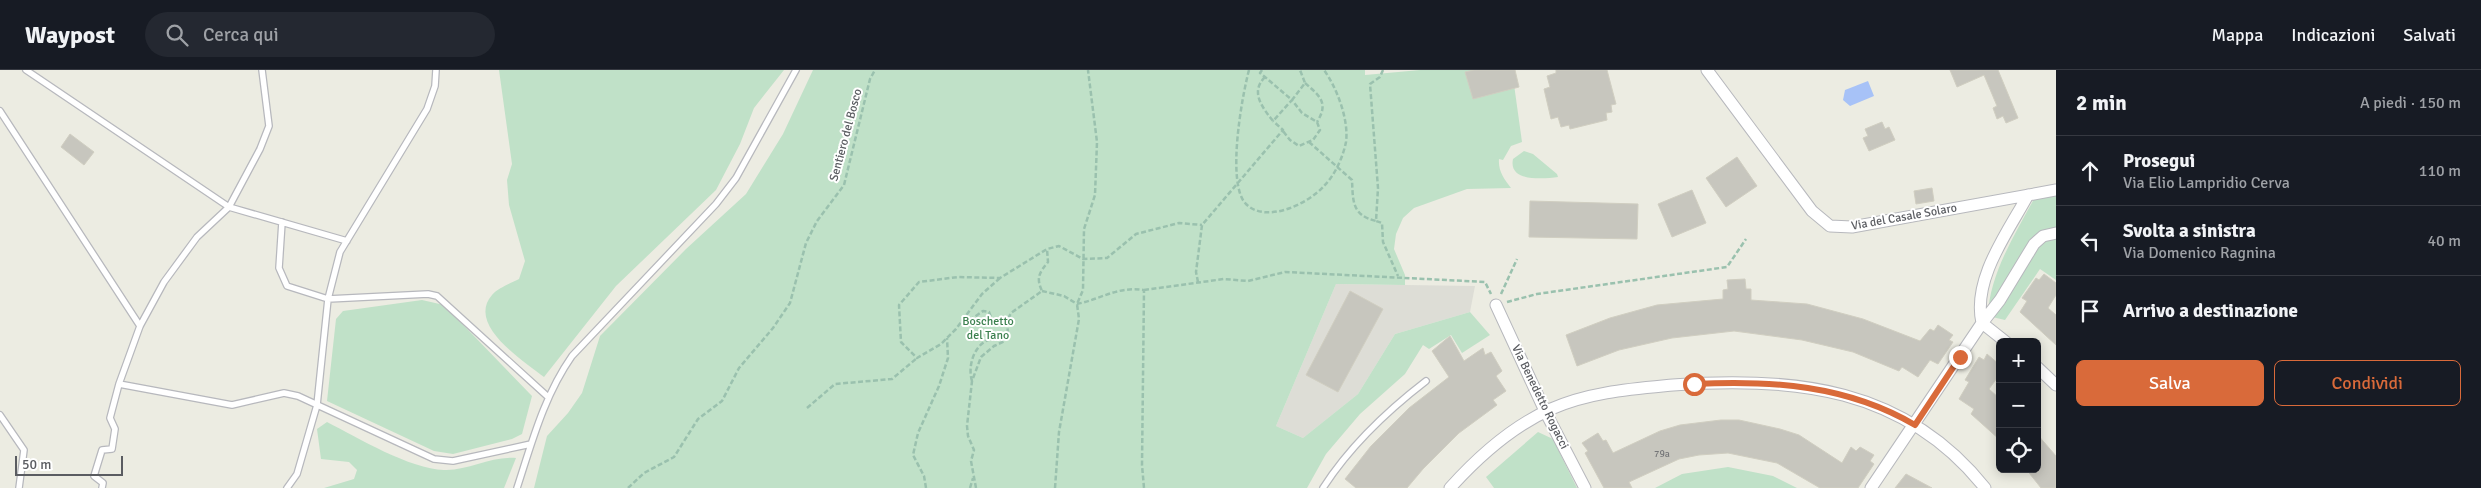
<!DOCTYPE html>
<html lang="it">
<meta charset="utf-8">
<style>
:root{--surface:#171b24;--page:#242831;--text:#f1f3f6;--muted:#9ea1a6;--line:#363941;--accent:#d96a3a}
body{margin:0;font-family:Signika,sans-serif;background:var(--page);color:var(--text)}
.controls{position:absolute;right:15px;bottom:15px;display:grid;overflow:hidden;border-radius:8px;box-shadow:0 2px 12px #0003}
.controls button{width:45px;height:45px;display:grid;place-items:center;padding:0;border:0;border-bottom:1px solid var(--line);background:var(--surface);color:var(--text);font:25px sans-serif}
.scale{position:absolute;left:15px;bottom:12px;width:108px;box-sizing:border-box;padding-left:5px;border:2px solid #5a5c61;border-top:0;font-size:14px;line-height:18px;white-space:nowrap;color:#5a5c61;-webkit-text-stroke:4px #fff;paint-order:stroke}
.stop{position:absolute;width:15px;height:15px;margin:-11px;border:4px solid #d96a3a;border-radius:50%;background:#fff}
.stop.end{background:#d96a3a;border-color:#fff;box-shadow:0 1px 5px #0008}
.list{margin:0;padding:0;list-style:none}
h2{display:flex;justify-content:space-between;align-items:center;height:65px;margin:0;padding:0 20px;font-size:21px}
h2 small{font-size:16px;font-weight:400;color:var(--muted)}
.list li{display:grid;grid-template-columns:32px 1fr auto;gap:15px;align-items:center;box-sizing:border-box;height:70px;padding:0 20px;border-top:1px solid var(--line)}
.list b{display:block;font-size:19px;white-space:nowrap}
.list p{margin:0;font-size:16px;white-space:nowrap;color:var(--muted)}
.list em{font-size:16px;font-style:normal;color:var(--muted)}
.actions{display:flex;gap:10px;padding:15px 20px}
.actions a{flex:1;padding:11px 0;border:1px solid var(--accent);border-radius:8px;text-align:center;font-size:18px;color:var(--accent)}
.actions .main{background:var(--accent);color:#fff}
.icon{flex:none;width:28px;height:28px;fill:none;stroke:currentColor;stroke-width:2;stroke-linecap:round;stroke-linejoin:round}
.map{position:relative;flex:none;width:2056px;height:418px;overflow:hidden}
header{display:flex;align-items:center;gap:30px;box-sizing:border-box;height:70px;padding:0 25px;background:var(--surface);border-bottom:1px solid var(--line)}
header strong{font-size:24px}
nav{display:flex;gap:28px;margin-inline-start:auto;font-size:18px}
.search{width:350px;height:45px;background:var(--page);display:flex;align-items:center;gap:12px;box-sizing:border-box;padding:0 18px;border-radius:28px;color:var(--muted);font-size:19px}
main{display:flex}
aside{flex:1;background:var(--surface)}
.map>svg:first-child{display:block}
</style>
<header>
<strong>Waypost</strong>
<div class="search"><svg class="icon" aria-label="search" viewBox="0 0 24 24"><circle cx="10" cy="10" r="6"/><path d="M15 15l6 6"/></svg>Cerca qui</div>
<nav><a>Mappa</a><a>Indicazioni</a><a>Salvati</a></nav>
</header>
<main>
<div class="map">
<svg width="2056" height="418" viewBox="0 0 2056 418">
<rect width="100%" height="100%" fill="#ecece2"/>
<path fill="#ddddd6" d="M1336,214L1475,216L1470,242L1395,264L1358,324L1303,368L1276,356Z"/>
<path fill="#c0e1c8" d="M499,0H784L754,38L740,74L716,120L616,216L544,307C524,291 466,255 492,225C498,218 511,213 519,209L525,191L509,135L507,110L512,94Z
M813,0H1365V5L1420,0H1512L1522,72L1511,76L1503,90L1499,89C1498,101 1504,109 1511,118L1467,119L1414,138L1403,148L1396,164L1394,179L1405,205V215L1336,214L1276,356L1303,368L1358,324L1395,264L1470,242L1490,265L1462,283L1451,265L1429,279L1423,275L1405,304L1360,344L1326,384L1307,418H534L547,366L568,343L582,323L600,266L686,179L746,124L783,64Z
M1524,81L1533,84L1557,104L1558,107C1543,109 1508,112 1513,89Z
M2056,125V210L2040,199L2005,250L1988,246C1989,205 2015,164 2034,129Z
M422,230L444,235L532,326L522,364L512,369L453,384L434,381L327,331L336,249L343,241Z
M327,352C358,368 410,399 444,400C468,401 491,386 516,388L504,418H324L354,409L357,400L349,392L321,389L317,359Z
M1538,362L1553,369L1577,418H1494L1486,407Z
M1728,397L1773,406L1797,418H1655L1682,404Z"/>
<path fill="#a7c2f7" d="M1868,11L1874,26L1850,36L1843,30L1845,20Z"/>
<path fill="#c7c6be" stroke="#d0cec1" d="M1474,0H1515L1519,17L1473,29L1465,2Z
M1556,0H1607L1616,34L1611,35L1612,42L1606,43L1607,50L1570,59L1569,55L1561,57L1558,47L1551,49L1544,19L1550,17L1547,6L1556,3Z
M1950,0H1998L2018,48L2006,53L2003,46L1997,49L1993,38L1997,36L1984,5L1957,17Z
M1882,52L1885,59L1889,57L1895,70L1869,81L1863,68L1868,66L1865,59Z
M70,64L94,82L84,95L61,77Z
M1737,87L1757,116L1726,137L1706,108Z
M1932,118L1934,131L1916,134L1914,121Z
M1692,120L1706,153L1672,167L1658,134Z
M1530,131L1638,134L1637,169L1529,167Z
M2044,204L2056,213V225L2048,238L2056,245V275L2020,242L2027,231L2022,228L2036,208L2039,210Z
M1745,209L1746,219H1751V230L1807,234L1863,249L1920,271L1930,259L1934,261L1938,255L1953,265L1949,270L1953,272L1938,294L1930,290L1918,307L1902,297L1899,301L1853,282L1802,270L1734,261L1672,268L1619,280L1577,296L1566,265L1610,248L1657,235L1723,229V220L1728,219L1727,210Z
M1350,221L1383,239L1338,322L1306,305Z
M1450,266L1464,291L1483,278L1485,285L1491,282L1502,301L1496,306L1506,321L1493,330L1497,335L1459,363L1423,399L1407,418H1356L1345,409L1371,376L1409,338L1449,307L1432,281Z
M1987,284L2000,295V304L1989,319L2000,329V370L1971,344L1974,339L1959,329L1969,312L1965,310L1979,287L1984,290Z
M1721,350H1739L1780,359L1799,365L1842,393L1851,377L1856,381L1860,377L1874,385L1870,391L1874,394L1858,418H1820L1777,393L1728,383L1699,385L1679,389L1629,412L1632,418H1604L1585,383L1588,381L1582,373L1598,363L1603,371L1606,370L1613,383L1660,361L1680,355Z
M2037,364L2056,386V418H2041L2026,399H2037Z
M1906,404L1932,418H1895Z"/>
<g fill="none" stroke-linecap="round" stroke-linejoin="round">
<defs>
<path id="service" d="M26,0L229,137L347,171
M0,41L140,256
M282,152L279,198L287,216L328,229L428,224L437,226L547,326
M119,314L232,335L284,323L298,326L434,389L453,391L531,374
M0,345L24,380L19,418
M102,418L103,413L94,406L102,380L112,379L115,359L110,348L119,314L140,256L164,212L197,167L229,137L260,79L269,56L262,0
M287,418L297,404L317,335L328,229L340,182L427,39L435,16L436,0
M517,418C532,372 544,326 572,286L716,134L736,108L796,0
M1323,418C1350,376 1387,341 1426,311"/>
<path id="minor" d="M1707,0L1812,141L1830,156L1852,157L2056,120
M1496,235L1545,341L1585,418
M2006,272L1982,253L2000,230L2034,174L2043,166L2056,163
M2037,297L2056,315
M1450,418C1477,388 1513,356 1551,339C1589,322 1631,319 1673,315C1793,306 1905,317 1985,418
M1871,418L1982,253C1972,209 2008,162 2028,125"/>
</defs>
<use href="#service" stroke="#b7b8bd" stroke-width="8"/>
<use href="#minor" stroke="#b7b8bd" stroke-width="13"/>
<path stroke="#9ac1ae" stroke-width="2.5" stroke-dasharray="5 2.5" stroke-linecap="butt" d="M1249,0C1242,26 1226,114 1246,134C1266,154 1308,134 1324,116C1335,105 1343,87 1346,72C1349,50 1337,18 1324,0
M1262,0L1260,3L1265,7L1292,30L1305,13L1300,0
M1383,0L1380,7L1370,14L1378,118L1376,151L1382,153L1383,172L1398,206
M1265,7C1250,22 1262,37 1273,51L1292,30L1302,43L1317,52L1320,60L1313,70L1299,76L1290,70L1283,61
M1305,13C1320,26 1329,33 1317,52
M1309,72L1352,110C1353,132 1352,145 1376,151
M1000,208L982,224L956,259L941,274L917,288L901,272L899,235L919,212L958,207L1000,208L1047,179L1059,176L1083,189L1107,188L1136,164L1179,153L1202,155
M1198,212L1196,202L1202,155L1283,60L1273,51
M1144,220L1224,209L1248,211L1285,202L1485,212L1491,224
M1042,221L1064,226L1077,234C1101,229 1118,216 1144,220L1142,395L1144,418
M1501,224L1517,189
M1507,232L1537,224L1727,197L1746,169
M962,252L970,250L983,241L989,242L992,250L998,252L1007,251
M972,311C966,292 979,262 1003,270
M807,338L835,314L892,309L917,288
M628,418L644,403L674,387L698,349L722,331L739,298L773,258L790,233L806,173L817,151L844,115L870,9L875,0
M926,418L924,406L913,385L918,363L939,316L948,288L947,268
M970,418L973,408
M976,418L971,391L974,380L968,366L967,356L972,311L981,287L994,276L1005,271L1008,264L1007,251L1011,243L1042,221C1036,208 1039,203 1048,192L1047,179
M1055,418L1059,362L1079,249L1077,234L1083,220L1084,159L1095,125L1097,72L1088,0"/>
<use href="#service" stroke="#fff" stroke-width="5.5"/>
<use href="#minor" stroke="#fff" stroke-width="11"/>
</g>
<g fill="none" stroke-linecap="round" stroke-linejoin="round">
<path stroke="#d96a3a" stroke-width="6" d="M1694,314C1771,310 1847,315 1915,355L1960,287"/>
</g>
<g text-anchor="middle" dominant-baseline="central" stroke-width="4" stroke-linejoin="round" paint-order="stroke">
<g font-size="10" fill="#757678">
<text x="1662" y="384">79a</text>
</g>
<g font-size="12" fill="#5a5c61" stroke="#fff">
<text transform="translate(846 65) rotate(-75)">Sentiero del Bosco</text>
<text transform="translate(1904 147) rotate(-10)">Via del Casale Solaro</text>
<text transform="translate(1540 327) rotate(64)">Via Benedetto Rogacci</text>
</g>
<g font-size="12" fill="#3b7f4e" stroke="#fff">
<text x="988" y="251">Boschetto<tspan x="988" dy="14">del Tano</tspan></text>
</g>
</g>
</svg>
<div class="controls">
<button>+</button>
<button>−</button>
<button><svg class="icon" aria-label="locate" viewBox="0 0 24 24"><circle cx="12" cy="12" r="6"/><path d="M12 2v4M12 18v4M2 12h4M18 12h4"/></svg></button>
</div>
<div class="scale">50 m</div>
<div class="stop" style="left:1694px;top:314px"></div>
<div class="stop end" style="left:1960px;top:287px"></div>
</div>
<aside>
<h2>2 min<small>A piedi · 150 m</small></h2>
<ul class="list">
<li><svg class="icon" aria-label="ahead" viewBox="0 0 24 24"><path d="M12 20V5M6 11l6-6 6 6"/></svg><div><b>Prosegui</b><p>Via Elio Lampridio Cerva</p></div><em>110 m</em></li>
<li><svg class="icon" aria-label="left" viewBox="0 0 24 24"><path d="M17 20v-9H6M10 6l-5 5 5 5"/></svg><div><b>Svolta a sinistra</b><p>Via Domenico Ragnina</p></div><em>40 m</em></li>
<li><svg class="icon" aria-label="arrive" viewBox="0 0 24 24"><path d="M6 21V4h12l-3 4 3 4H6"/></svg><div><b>Arrivo a destinazione</b></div></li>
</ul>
<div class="actions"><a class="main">Salva</a><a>Condividi</a></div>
</aside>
</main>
